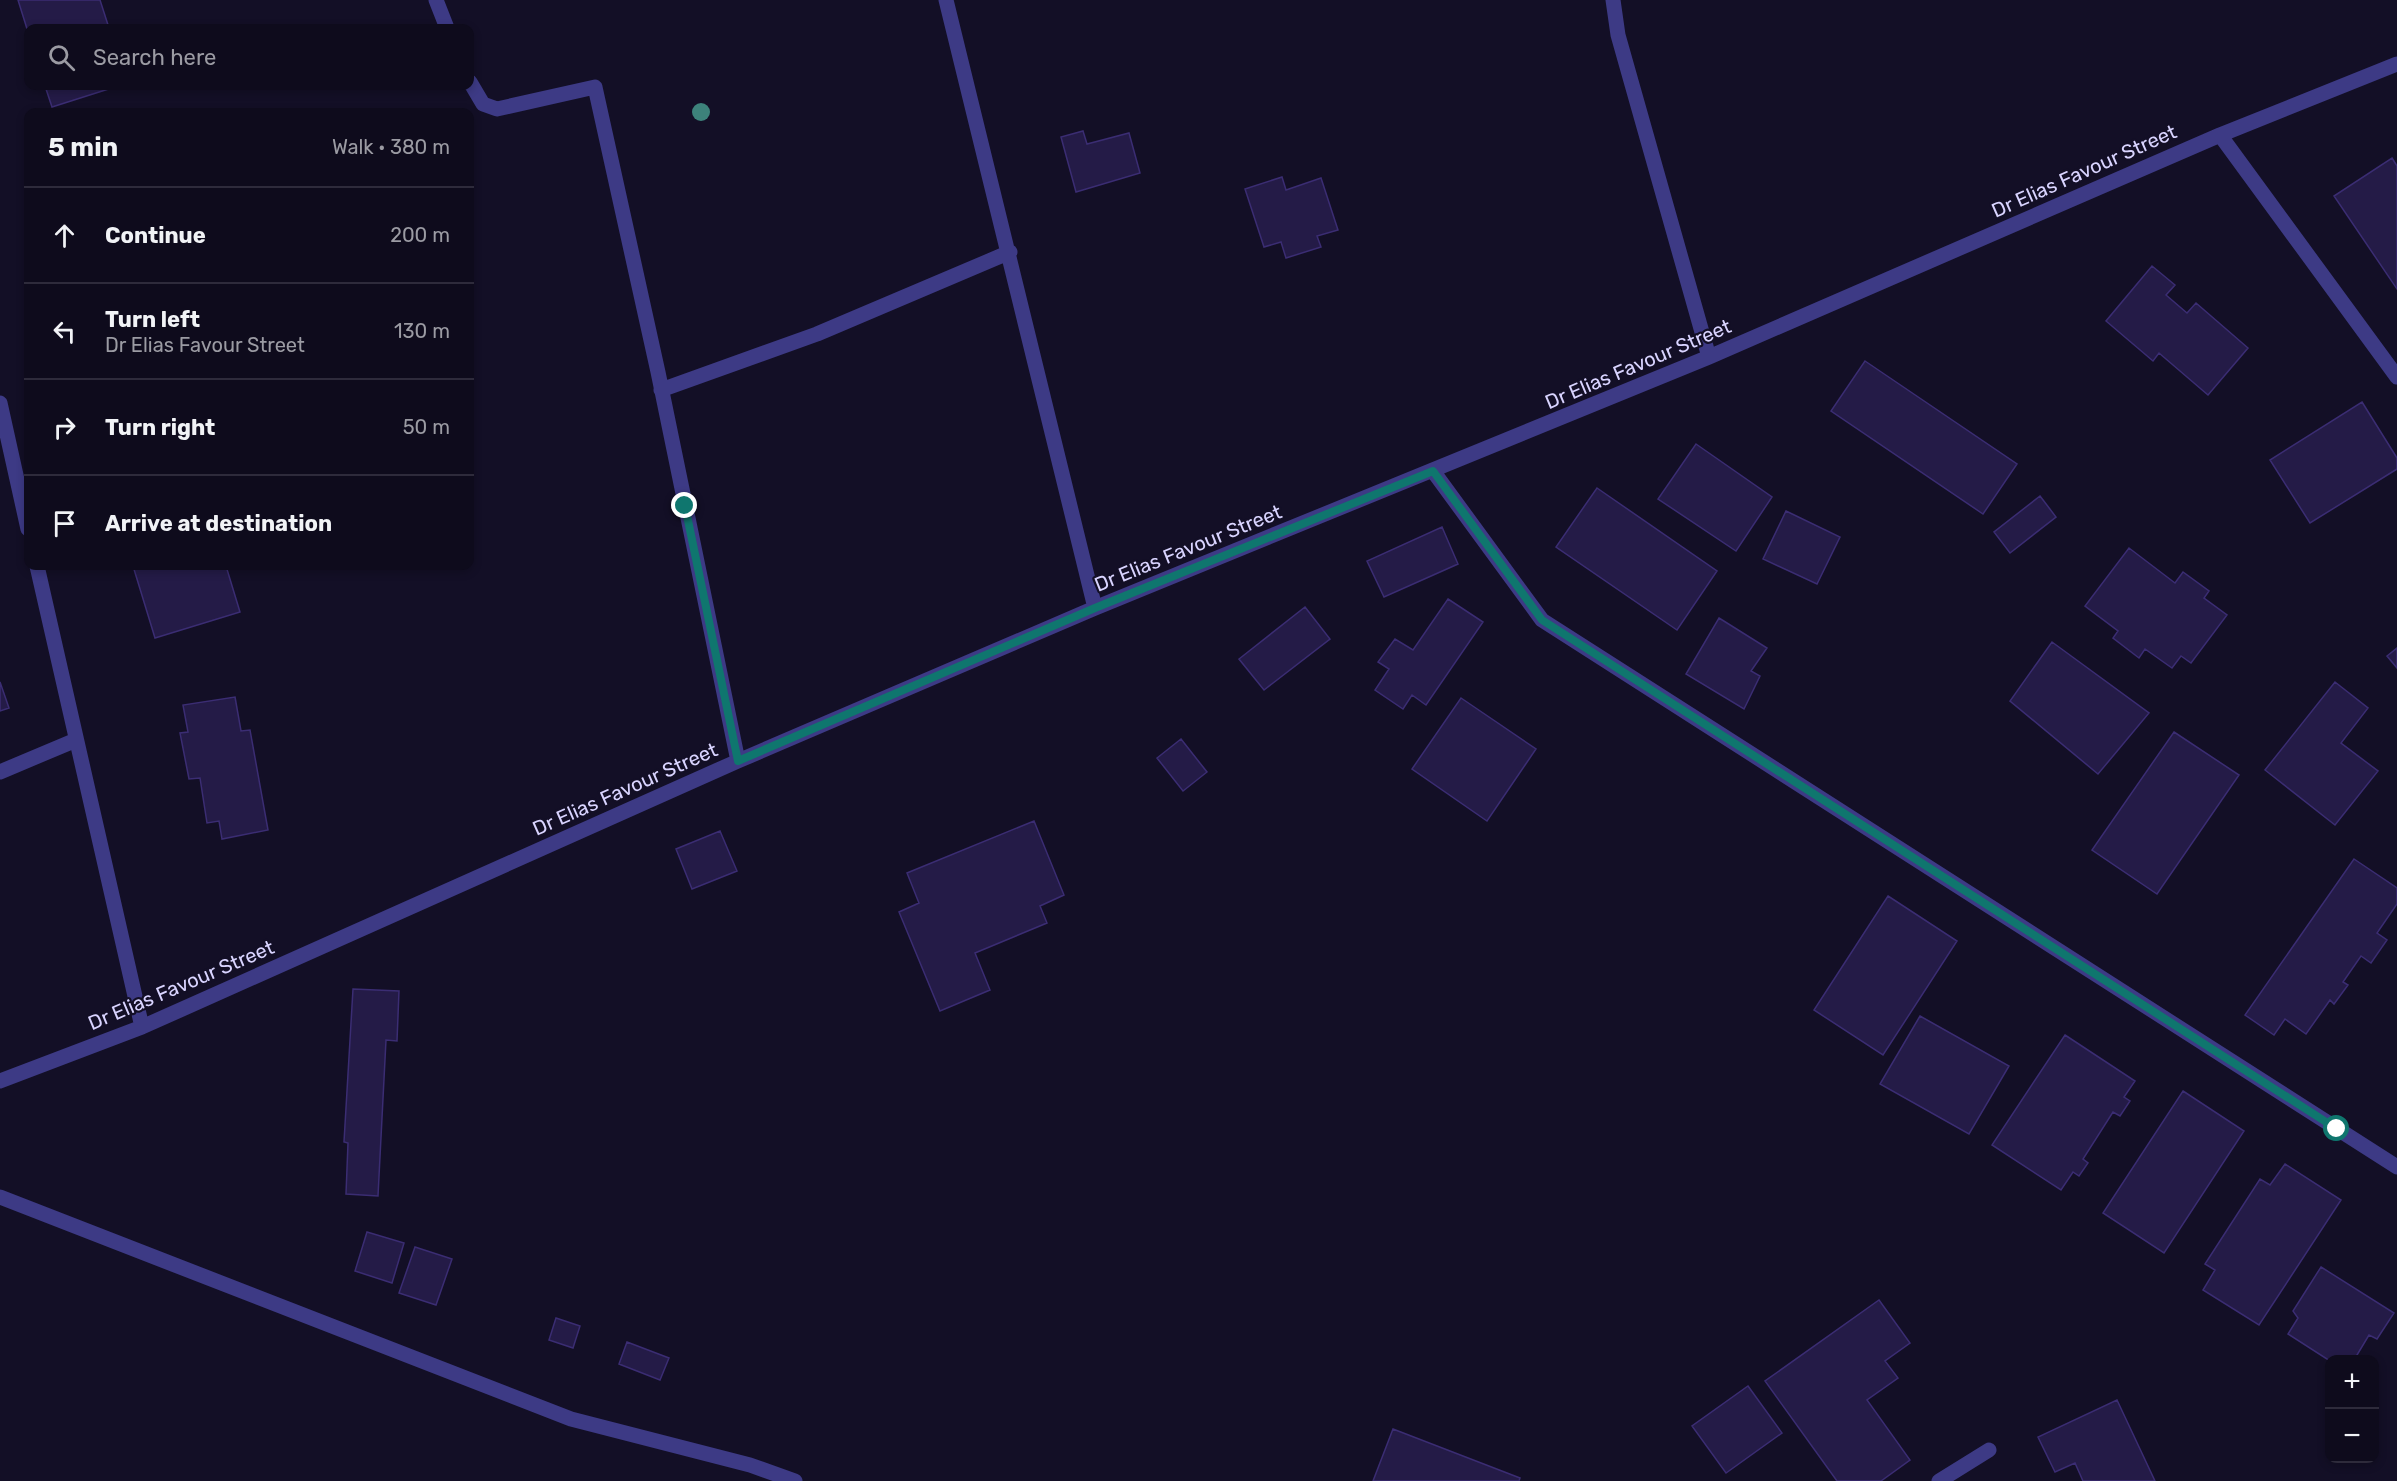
<!DOCTYPE html>
<meta charset="utf-8">
<style>
:root{--surface:#0e0b1c;--page:#171425;--text:#f1f3f6;--muted:#9b9ba3;--line:#2e2b3b}
body{margin:0;font-family:Rubik,sans-serif;background:var(--page);color:var(--text)}
.controls{position:absolute;right:18px;bottom:18px;display:grid;overflow:hidden;border-radius:12px;box-shadow:0 3px 9px #0003}
.controls button{width:54px;height:54px;display:grid;place-items:center;padding:0;border:0;border-bottom:2px solid var(--line);background:var(--surface);color:var(--text);font:30px sans-serif}
.stop{position:absolute;width:18px;height:18px;margin:-14px;border:4px solid #0f766e;border-radius:50%;background:#fff}
.stop.end{background:#0f766e;border-color:#fff;box-shadow:0 2px 6px #0008}
.list{margin:0;padding:0;list-style:none}
h2{display:flex;justify-content:space-between;align-items:center;height:78px;margin:0;padding:0 24px;font-size:26px}
h2 small{font-size:20px;font-weight:400;color:var(--muted)}
.list li{display:grid;grid-template-columns:39px 1fr auto;gap:18px;align-items:center;box-sizing:border-box;height:96px;padding:0 24px;border-top:2px solid var(--line)}
.list b{display:block;font-size:22px;white-space:nowrap}
.list p{margin:0;font-size:20px;white-space:nowrap;color:var(--muted)}
.list em{font-size:20px;font-style:normal;color:var(--muted)}
.icon{flex:none;width:33px;height:33px;fill:none;stroke:currentColor;stroke-width:2;stroke-linecap:round;stroke-linejoin:round}
.map{position:relative;flex:none;width:2397px;height:1481px;overflow:hidden}
.search{position:absolute;background:var(--surface);box-shadow:0 3px 9px #0003;left:24px;top:24px;width:450px;height:66px;display:flex;align-items:center;gap:15px;box-sizing:border-box;padding:0 21px;border-radius:12px;color:var(--muted);font-size:22px}
.panel{position:absolute;background:var(--surface);box-shadow:0 3px 9px #0003;left:24px;top:108px;width:450px;height:462px;border-radius:12px}
.map>svg:first-child{display:block}
</style>
<div class="map">
<svg width="2397" height="1481" viewBox="0 0 2397 1481">
<rect width="100%" height="100%" fill="#130f26"/>
<path fill="#241b47" stroke="#3b2d73" stroke-width="1.5" d="M18,0H100L109,28H28V32Z
M45,86H118L52,107Z
M1083,131L1087,144L1129,133L1140,173L1076,192L1061,137Z
M2392,158L2397,166V289L2334,196Z
M1282,177L1286,190L1321,178L1338,230L1317,236L1321,247L1286,258L1281,242L1264,247L1245,189Z
M2152,266L2175,285L2166,295L2187,313L2196,303L2248,348L2208,395L2159,353L2153,361L2106,321Z
M1865,361L2017,464L1983,514L1831,411Z
M2362,402L2397,458V469L2310,523L2270,460Z
M1696,444L1772,497L1736,551L1658,499Z
M1597,488L1717,571L1677,630L1556,547Z
M2040,496L2056,517L2010,553L1994,532Z
M1786,511L1840,537L1817,584L1763,559Z
M1442,527L1458,564L1384,597L1367,561Z
M2129,548L2175,583L2183,572L2209,591L2204,598L2227,615L2191,663L2181,656L2172,668L2145,649L2139,658L2113,638L2118,631L2085,606Z
M133,566H226L240,612L155,638Z
M1448,599L1483,622L1426,705L1412,695L1403,709L1375,690L1389,669L1378,662L1395,639L1413,650Z
M1305,607L1330,639L1264,690L1239,659Z
M1719,618L1767,648L1751,671L1760,676L1744,709L1686,674Z
M2052,642L2149,713L2098,774L2010,701Z
M2397,648V668L2387,656Z
M0,682L9,708L0,711Z
M2335,682L2368,708L2341,743L2378,771L2335,825L2265,770Z
M235,697L241,731L250,730L268,830L222,839L219,821L207,823L200,778L189,779L180,733L188,732L183,705Z
M1461,698L1536,749L1487,821L1412,769Z
M2174,732L2239,775L2157,894L2092,850Z
M1181,739L1207,772L1183,791L1157,758Z
M1034,821L1064,895L1040,906L1047,923L975,953L990,990L940,1011L899,912L919,903L907,873Z
M720,831L737,871L692,889L676,849Z
M2354,859L2397,888V904L2377,933L2387,940L2371,963L2361,956L2343,982L2348,985L2334,1004L2330,1000L2306,1034L2285,1019L2274,1035L2245,1015Z
M1888,896L1957,941L1883,1055L1814,1010Z
M353,989L399,991L397,1041L386,1040L378,1196L346,1194L348,1143L344,1142Z
M1920,1016L2009,1066L1969,1134L1880,1084Z
M2065,1035L2135,1081L2124,1097L2130,1101L2120,1116L2113,1112L2083,1159L2088,1163L2079,1176L2073,1172L2061,1190L1992,1145Z
M2183,1091L2244,1131L2164,1253L2103,1213Z
M2285,1164L2341,1200L2259,1325L2203,1290L2215,1270L2205,1264L2260,1179L2270,1185Z
M367,1232L404,1243L392,1283L355,1271Z
M415,1247L452,1259L436,1305L399,1293Z
M2321,1267L2394,1313L2377,1339L2369,1335L2354,1360L2330,1361L2288,1334L2298,1318L2293,1311Z
M1879,1300L1910,1343L1885,1361L1898,1378L1867,1400L1910,1460L1881,1481H1837L1765,1381Z
M556,1318L580,1326L573,1348L549,1340Z
M627,1342L669,1358L660,1380L619,1364Z
M1748,1386L1782,1433L1726,1473L1692,1426Z
M2117,1400L2155,1481H2083L2075,1463L2055,1472L2038,1437Z
M1393,1429L1520,1478L1519,1481H1373Z"/>
<g fill="none" stroke-linecap="round" stroke-linejoin="round">
<path stroke="#3d3a85" stroke-width="15" d="M436,0L447,28
M946,0L1095,608
M1613,0L1618,35L1709,357
M470,82L483,104L497,109L595,87L658,372L738,761
M2220,135L2397,377
M661,390L817,334L1010,252
M0,403L28,529
M1433,471L1542,620L2397,1167
M37,566L142,1027
M0,772L76,740
M0,1081L142,1027L738,761L1095,608L1709,357L2220,135L2397,64
M0,1197L571,1419L750,1465L795,1481
M1939,1481L1989,1450"/>
</g>
<circle fill="#3d827b" cx="701" cy="112" r="9"/>
<g fill="none" stroke-linecap="round" stroke-linejoin="round">
<path stroke="#0f766e" stroke-width="8" d="M685,506L738,761L1095,608L1433,471L1542,620L2337,1129"/>
</g>
<g text-anchor="middle" dominant-baseline="central" stroke-width="4.5" stroke-linejoin="round" paint-order="stroke">
<g font-size="20" fill="#d9d4ff" stroke="#130f26">
<text transform="translate(2084 171) rotate(-24)">Dr Elias Favour Street</text>
<text transform="translate(1638 364) rotate(-23)">Dr Elias Favour Street</text>
<text transform="translate(1188 548) rotate(-22)">Dr Elias Favour Street</text>
<text transform="translate(625 789) rotate(-24)">Dr Elias Favour Street</text>
<text transform="translate(181 985) rotate(-23)">Dr Elias Favour Street</text>
</g>
</g>
</svg>
<div class="controls">
<button>+</button>
<button>−</button>
</div>
<div class="stop" style="left:2337px;top:1129px"></div>
<div class="stop end" style="left:685px;top:506px"></div>
<div class="search"><svg class="icon" aria-label="search" viewBox="0 0 24 24"><circle cx="10" cy="10" r="6"/><path d="M15 15l6 6"/></svg>Search here</div>
<section class="panel">
<h2>5 min<small>Walk · 380 m</small></h2>
<ul class="list">
<li><svg class="icon" aria-label="ahead" viewBox="0 0 24 24"><path d="M12 20V5M6 11l6-6 6 6"/></svg><div><b>Continue</b></div><em>200 m</em></li>
<li><svg class="icon" aria-label="left" viewBox="0 0 24 24"><path d="M17 20v-9H6M10 6l-5 5 5 5"/></svg><div><b>Turn left</b><p>Dr Elias Favour Street</p></div><em>130 m</em></li>
<li><svg class="icon" aria-label="right" viewBox="0 0 24 24"><path d="M7 20v-9h11M14 6l5 5-5 5"/></svg><div><b>Turn right</b></div><em>50 m</em></li>
<li><svg class="icon" aria-label="arrive" viewBox="0 0 24 24"><path d="M6 21V4h12l-3 4 3 4H6"/></svg><div><b>Arrive at destination</b></div></li>
</ul>
</section>
</div>
